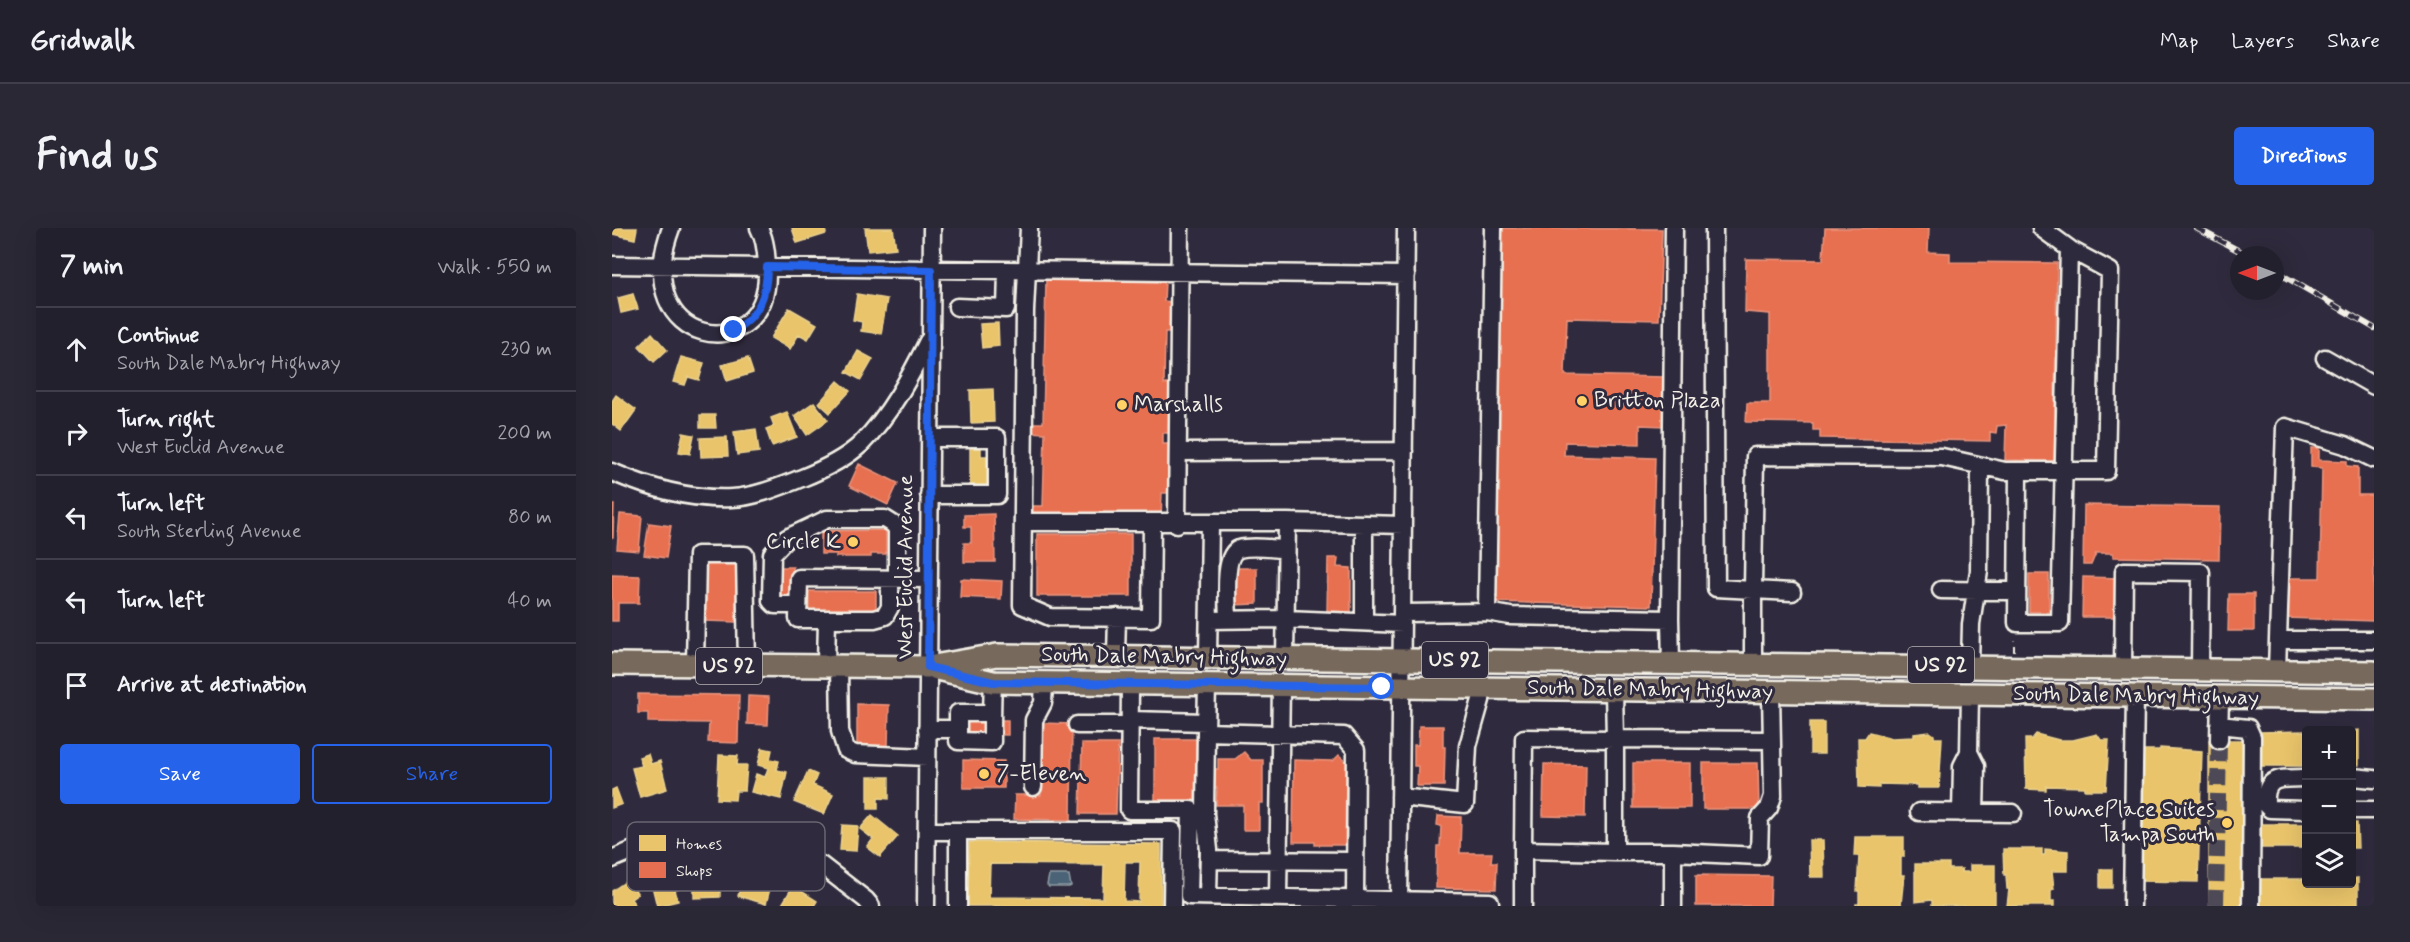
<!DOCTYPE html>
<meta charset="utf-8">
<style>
:root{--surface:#23202e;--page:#2b2836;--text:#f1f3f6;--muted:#a3a3aa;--line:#403e4a;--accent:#2563eb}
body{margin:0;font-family:Mynerve,sans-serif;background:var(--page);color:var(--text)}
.controls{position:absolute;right:18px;bottom:18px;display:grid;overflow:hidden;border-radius:6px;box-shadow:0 6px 24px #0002}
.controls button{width:54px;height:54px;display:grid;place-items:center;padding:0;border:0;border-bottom:2px solid var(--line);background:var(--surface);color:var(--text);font:30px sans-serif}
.compass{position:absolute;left:1618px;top:18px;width:54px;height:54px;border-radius:50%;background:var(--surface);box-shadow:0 6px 24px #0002;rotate:270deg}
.stop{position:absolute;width:18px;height:18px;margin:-14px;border:4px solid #2563eb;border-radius:50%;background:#fff}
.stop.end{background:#2563eb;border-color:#fff;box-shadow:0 2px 6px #0008}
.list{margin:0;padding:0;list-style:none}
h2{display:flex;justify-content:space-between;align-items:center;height:78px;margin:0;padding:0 24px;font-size:26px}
h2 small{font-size:20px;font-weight:400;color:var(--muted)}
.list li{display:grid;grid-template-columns:39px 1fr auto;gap:18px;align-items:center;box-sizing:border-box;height:84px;padding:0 24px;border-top:2px solid var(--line)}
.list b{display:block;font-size:22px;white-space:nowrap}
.list p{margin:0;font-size:20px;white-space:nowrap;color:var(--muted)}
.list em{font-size:20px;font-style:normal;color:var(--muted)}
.actions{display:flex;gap:12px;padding:18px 24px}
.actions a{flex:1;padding:14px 0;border:2px solid var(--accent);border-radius:6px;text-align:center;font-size:21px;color:var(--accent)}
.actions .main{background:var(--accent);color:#fff}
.icon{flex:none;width:33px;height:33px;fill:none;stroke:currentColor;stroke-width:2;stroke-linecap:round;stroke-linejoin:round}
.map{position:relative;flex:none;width:1762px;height:678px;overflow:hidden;border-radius:6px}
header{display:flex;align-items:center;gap:36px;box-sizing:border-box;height:84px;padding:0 30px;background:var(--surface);border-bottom:2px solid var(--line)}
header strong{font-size:28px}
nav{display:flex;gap:33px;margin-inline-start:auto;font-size:21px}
.intro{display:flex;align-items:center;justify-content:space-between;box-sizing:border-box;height:144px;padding:0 36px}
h1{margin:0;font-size:42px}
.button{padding:15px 27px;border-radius:6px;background:var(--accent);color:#fff;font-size:21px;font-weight:700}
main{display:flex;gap:36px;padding:0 36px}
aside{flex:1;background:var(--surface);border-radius:6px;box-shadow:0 6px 24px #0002}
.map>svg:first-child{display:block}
</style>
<header>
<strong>Gridwalk</strong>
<nav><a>Map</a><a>Layers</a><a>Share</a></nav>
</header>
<div class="intro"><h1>Find us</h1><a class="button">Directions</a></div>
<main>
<aside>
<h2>7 min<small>Walk · 550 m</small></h2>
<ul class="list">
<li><svg class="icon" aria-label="ahead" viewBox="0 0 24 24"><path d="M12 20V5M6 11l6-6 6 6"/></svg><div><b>Continue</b><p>South Dale Mabry Highway</p></div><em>230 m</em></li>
<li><svg class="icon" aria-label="right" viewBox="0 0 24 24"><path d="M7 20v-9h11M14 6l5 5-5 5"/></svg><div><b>Turn right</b><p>West Euclid Avenue</p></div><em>200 m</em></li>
<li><svg class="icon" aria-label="left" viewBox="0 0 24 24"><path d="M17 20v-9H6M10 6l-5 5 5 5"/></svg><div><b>Turn left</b><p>South Sterling Avenue</p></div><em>80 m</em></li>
<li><svg class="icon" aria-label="left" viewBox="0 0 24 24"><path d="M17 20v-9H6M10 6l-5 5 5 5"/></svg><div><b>Turn left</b></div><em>40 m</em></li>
<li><svg class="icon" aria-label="arrive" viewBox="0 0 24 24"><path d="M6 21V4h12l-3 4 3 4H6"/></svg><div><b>Arrive at destination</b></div></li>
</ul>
<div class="actions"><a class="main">Save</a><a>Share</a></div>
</aside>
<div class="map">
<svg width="1762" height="678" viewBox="0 0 1762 678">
<rect width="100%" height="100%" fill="#2f2a3d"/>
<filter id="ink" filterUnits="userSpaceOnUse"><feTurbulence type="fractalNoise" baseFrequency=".0167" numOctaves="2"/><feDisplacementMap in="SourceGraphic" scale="12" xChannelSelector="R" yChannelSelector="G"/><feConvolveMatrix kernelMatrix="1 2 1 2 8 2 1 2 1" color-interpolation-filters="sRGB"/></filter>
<g filter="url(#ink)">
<path fill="#4c6376" stroke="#8f9ca4" stroke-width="1.5" d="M437,647H457L459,658L457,659H437L435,657Z"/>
<path fill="#e9c46a" stroke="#ecd290" stroke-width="1.5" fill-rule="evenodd" d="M0,0H25L23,11L0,6Z
M180,0H213L214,6L185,15Z
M253,0H281L284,20L256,23Z
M21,66L26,81L9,85L6,70Z
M245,66L275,71L269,106L249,103L250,94L241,92Z
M177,80L205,96L196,111L187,106L178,121L159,110Z
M386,95L387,118L370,120L368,96Z
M40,105L55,122L42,134L27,118Z
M246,123L261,131L249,152L234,144Z
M69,129L92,135L87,152L76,149L73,157L61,154Z
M136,130L141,145L115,153L110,137Z
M226,153L238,163L218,185L207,175Z
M381,161L382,194L359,195L358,162Z
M4,167L24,182L9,203L0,196V173Z
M202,174L216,192L195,207L182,188Z
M175,184L185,209L160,218L154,201L162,198L159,190Z
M88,187H103L104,200H88Z
M144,201L147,224L125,227L122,204Z
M71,205L82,207L78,226L67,224Z
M115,209L116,228L89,229L88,210Z
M358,217H369V228H380L379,258H358Z
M1198,494H1212V526H1198Z
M1747,502V537H1740V503Z
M1694,503V538H1648L1647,504Z
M1257,504L1280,510L1302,509V506L1318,504L1322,507V510H1330L1327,560H1306V557L1267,556V560L1247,559L1246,510H1253Z
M1424,506L1447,512H1461L1485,506L1489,512H1497L1494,562H1473V559L1434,558V562L1414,561L1413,511H1420Z
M1597,512H1634V678H1597Z
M150,520L160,522L158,531L167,533L165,542L175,544L169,571L139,564L144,546L153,549L156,540L146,537Z
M1548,520L1590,523L1586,654L1526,653L1527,522H1548Z
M36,526L39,536L48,533L55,561L28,569L20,540L30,538L27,529Z
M107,527L126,528L125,537H135L133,563H124L123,572L105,571Z
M196,543L205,547L201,557L221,566L212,586L182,574Z
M256,549H277V571L266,570V581H256Z
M4,560L10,576L0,580V562Z
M260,587L286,608L268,629L255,619L261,611L248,601Z
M1740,595H1745L1746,620H1740Z
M1649,596H1694V620H1649Z
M230,597L246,598L244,623L228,622Z
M1243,609H1292V629H1289V647H1292L1289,676L1291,678H1244V676H1247V663H1245L1247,628H1242Z
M1197,612H1211L1212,649H1198Z
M357,614L549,616V678H356ZM513,634H528L527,674L512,673ZM378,636L492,637L491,670L377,669Z
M1391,621H1430V627H1433V621L1456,623V643H1440L1442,661L1439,662V673H1442V678H1395L1397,661H1395L1394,647H1392Z
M1303,636H1337V641H1350L1349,644H1358V637H1383V678H1320V672L1303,674Z
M116,637L117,658H108V669L82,670V649L90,648V638Z
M67,638L73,659L63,662L66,673L45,678L40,658L50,655L47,644Z
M133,641L161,649L154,676L126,668Z
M1488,641H1500V660H1488Z
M1746,650V678H1647V651H1694V656H1740V651Z
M16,652L26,666L19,671L24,678H0V663Z
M181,658L205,673L202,678H169Z"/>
<path fill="#e76f51" stroke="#eb967e" stroke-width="1.5" d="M891,0L1050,1L1047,92L955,90L953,147L1054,149L1053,198L1028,197V216L953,214L952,227L1043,230L1039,378L880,374Z
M1213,0H1317L1316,24L1338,25V34L1445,35L1442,233L1393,232L1394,197L1385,198L1384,205L1378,204V213L1208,210V202H1201V195L1134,194L1135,175H1158V86L1133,84L1134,31L1211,32Z
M434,50L553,54L552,73L559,74L557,104H553L552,156H560L558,205H551V216H559L557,265H550L549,290L418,286L419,278H431L433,205L417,204L418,195H431Z
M1699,220H1707V232L1735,233V238L1746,239V267H1762V393L1673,390L1675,350H1708L1710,240L1699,239Z
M247,236L286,255L276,277L237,258Z
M0,277H2L1,310H0Z
M1472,277L1608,279L1607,331L1501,329V325H1484L1479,337H1471Z
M8,286L30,288L27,323L5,321Z
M382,286L383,334H352V315H359V299H352V287Z
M37,295L59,298L54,330L32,327Z
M274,302V326H259V329H224V326H209V303Z
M425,306H519V368H425Z
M716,330H726L725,339L739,340V385L715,384Z
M92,336H125L124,394L91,393Z
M164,339H181V370H164Z
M619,340H645V376L620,377Z
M1417,346H1437V384H1417Z
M0,347L28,348L27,375H6V393H0Z
M1471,349L1508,350L1506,389H1470Z
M349,351L390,353L389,371L348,369Z
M197,363H264V384H197Z
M1617,366H1642V403H1616Z
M26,466L127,467L126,515L96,514L97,495L36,494V485H26Z
M136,468L157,469L156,497L135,496Z
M245,476L277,477L276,519H245Z
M349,492H396V507L349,506Z
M430,495L460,496L459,592L402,591L403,567H429Z
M807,498H831V519H833L832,558H805L806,538H802V517H806Z
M543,511H584L583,572H543Z
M470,516H506L504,586H468Z
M632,524L639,532H651V575H647V602H631V577H604L605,560H600L601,541H606V531H623Z
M727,527L738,537L734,543L733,617H703V614H681L682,532L721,533Z
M351,532L392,533V560H351Z
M1021,535H1078V580H1021Z
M1091,535H1146L1147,581H1091Z
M932,536L974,537L973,589L931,588Z
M826,588L849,589L848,625H880L879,634H885L884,661L824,660L825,618H828L829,598L825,597Z
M1084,647L1159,648L1158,678H1084Z"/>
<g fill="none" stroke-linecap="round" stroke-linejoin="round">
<path stroke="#4d4857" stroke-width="16" stroke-dasharray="16 8" stroke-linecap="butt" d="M1604,678L1607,512"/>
<defs>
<path id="minor" d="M59,0C14,120 156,141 155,45C155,31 154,12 147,0
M417,0L413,83L410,377L438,389L539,390L540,295
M1102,0L1104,360L1141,362L1143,228L1330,229L1393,243H1494L1498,43L1459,22L1429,0
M0,37L794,47
M345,79L394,81L395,43
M1713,130L1762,158
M566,224L792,223
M0,244C37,260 79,272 120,270C143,269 169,258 190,250C210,242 233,231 249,216C278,187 298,149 316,113
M1406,244L1405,395H1448L1457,21
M317,267H385V210H318
M412,294H675L791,297
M565,296L568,0
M752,297V394
M278,351V379L273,388L262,391H186L187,350L317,351
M1329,362L1404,363
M186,377H163L159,373L160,326L175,310L215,291H273L281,296L285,301V351
M875,384L898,388L1058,391L1062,0
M791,385L875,384L881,0
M1058,391L1059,435
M597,392L674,391L790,396
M616,392C616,376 610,327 627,321C641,317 660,321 674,321
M1666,412H1762
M504,428L505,389
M596,429L598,296
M673,430L675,294
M1141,436V362L1180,364
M83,437L85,327H133L135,438
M1358,437L1359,396L1367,343L1368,238
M214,438L215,391
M227,438L228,503L234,522L243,526L315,529
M1511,441L1512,343L1589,344L1588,441
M1665,442L1673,199L1733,217L1762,231
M518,456L517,582H579L577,668L878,674V678
M595,457L594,504L732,508L744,522L743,670
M1002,462L1003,511L1160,512
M1358,466L1357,524L1364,538L1363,585
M380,485H346V513L380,514C380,494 380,474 381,454
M518,492L594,494
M465,497H518
M1607,497L1636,500L1640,509L1639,678
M315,501H346
M594,504L593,586L597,622L596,668
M1607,512L1608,469
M1740,549L1762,551
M1694,550C1670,551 1652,546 1654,577L1658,581L1694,582
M421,559L422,492L431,475L432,455
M788,569L853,576L856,518L869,472L870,460
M1740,582H1762
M1307,584L1401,585
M1349,585L1350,538L1357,524
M315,603H561L560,678
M1003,624H1061
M0,631L43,613L100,606L157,614L209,637L254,672L259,678
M597,632L743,633
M666,669L669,457
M314,678L320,0
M346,678V603
M787,678L794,0
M911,678V622L1003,624V511L912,510L911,622
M1061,678V624L1147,628L1148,590L1157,580L1161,568L1159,464
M1520,678L1523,468"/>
<path id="major" d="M0,436L316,439L385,427L1762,444
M325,441L381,454L1762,471"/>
</defs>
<use href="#minor" stroke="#f4f1e8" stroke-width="21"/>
<use href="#major" stroke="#f4f1e8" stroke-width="26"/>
<path stroke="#f4f1e8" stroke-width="2" stroke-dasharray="6 4.5" stroke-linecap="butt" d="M1402,423V412"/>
<use href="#minor" stroke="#2f2a3d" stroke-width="16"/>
<use href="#major" stroke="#77695c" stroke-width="21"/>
<defs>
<path id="rail" d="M1584,0L1635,27
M1663,43L1762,100"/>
</defs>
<use href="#rail" stroke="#f4f1e8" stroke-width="6"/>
<use href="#rail" stroke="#2f2a3d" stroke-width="4" stroke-dasharray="11" stroke-linecap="butt"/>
</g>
</g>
<g fill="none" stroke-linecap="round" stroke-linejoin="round" filter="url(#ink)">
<path stroke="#2563eb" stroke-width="8" d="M122,102C147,88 155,67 155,39L319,42L316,439L381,454L770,459"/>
</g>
<g fill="#ffd166" stroke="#2f2a3d" stroke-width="2">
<circle cx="970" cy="173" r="6"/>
<circle cx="510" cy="177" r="6"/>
<circle cx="241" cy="314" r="6"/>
<circle cx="372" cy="546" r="6"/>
<circle cx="1615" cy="595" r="6"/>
</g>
<g text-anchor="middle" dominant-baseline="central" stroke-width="6" stroke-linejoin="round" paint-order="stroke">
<g fill="#2f2a3d" stroke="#b9b5b5" stroke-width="1.5">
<rect x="810" y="414" width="66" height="36" rx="4.5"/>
<rect x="1296" y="419" width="66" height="36" rx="4.5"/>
<rect x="84" y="420" width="66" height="36" rx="4.5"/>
</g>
<g font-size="21" font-weight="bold" fill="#f4f1e8">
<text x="843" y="432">US 92</text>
<text x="1329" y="437">US 92</text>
<text x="117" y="438">US 92</text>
</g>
<g font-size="22" fill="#f4f1e8" stroke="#2f2a3d" text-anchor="start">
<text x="982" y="173">Britton Plaza</text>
<text x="522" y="177">Marshalls</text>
<text x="229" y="314" text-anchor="end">Circle K</text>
<text x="384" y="546">7-Eleven</text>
<text x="1603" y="582" text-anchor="end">TownePlace Suites<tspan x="1603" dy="25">Tampa South</tspan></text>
</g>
<g font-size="22" fill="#f4f1e8" stroke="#2f2a3d">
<text transform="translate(294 339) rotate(-90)">West Euclid Avenue</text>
<text transform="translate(552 429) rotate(1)">South Dale Mabry Highway</text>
<text transform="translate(1038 462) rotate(1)">South Dale Mabry Highway</text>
<text transform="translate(1524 468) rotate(1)">South Dale Mabry Highway</text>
</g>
</g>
<rect x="15" y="594" width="198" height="69" rx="9" fill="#2f2a3d" stroke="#6a6670" stroke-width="1.5"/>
<rect x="27" y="607" width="27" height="16" fill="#e9c46a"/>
<rect x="27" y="634" width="27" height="16" fill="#e76f51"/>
<g font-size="16" fill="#f4f1e8">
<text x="64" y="621">Homes</text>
<text x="64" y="648">Shops</text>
</g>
</svg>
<div class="controls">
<button>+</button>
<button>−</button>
<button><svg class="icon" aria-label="layers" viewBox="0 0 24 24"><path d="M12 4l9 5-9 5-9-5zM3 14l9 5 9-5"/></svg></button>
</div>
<svg class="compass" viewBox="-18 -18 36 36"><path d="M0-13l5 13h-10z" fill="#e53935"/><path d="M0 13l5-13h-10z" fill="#a3a3aa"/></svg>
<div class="stop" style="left:770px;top:459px"></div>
<div class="stop end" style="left:122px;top:102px"></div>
</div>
</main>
